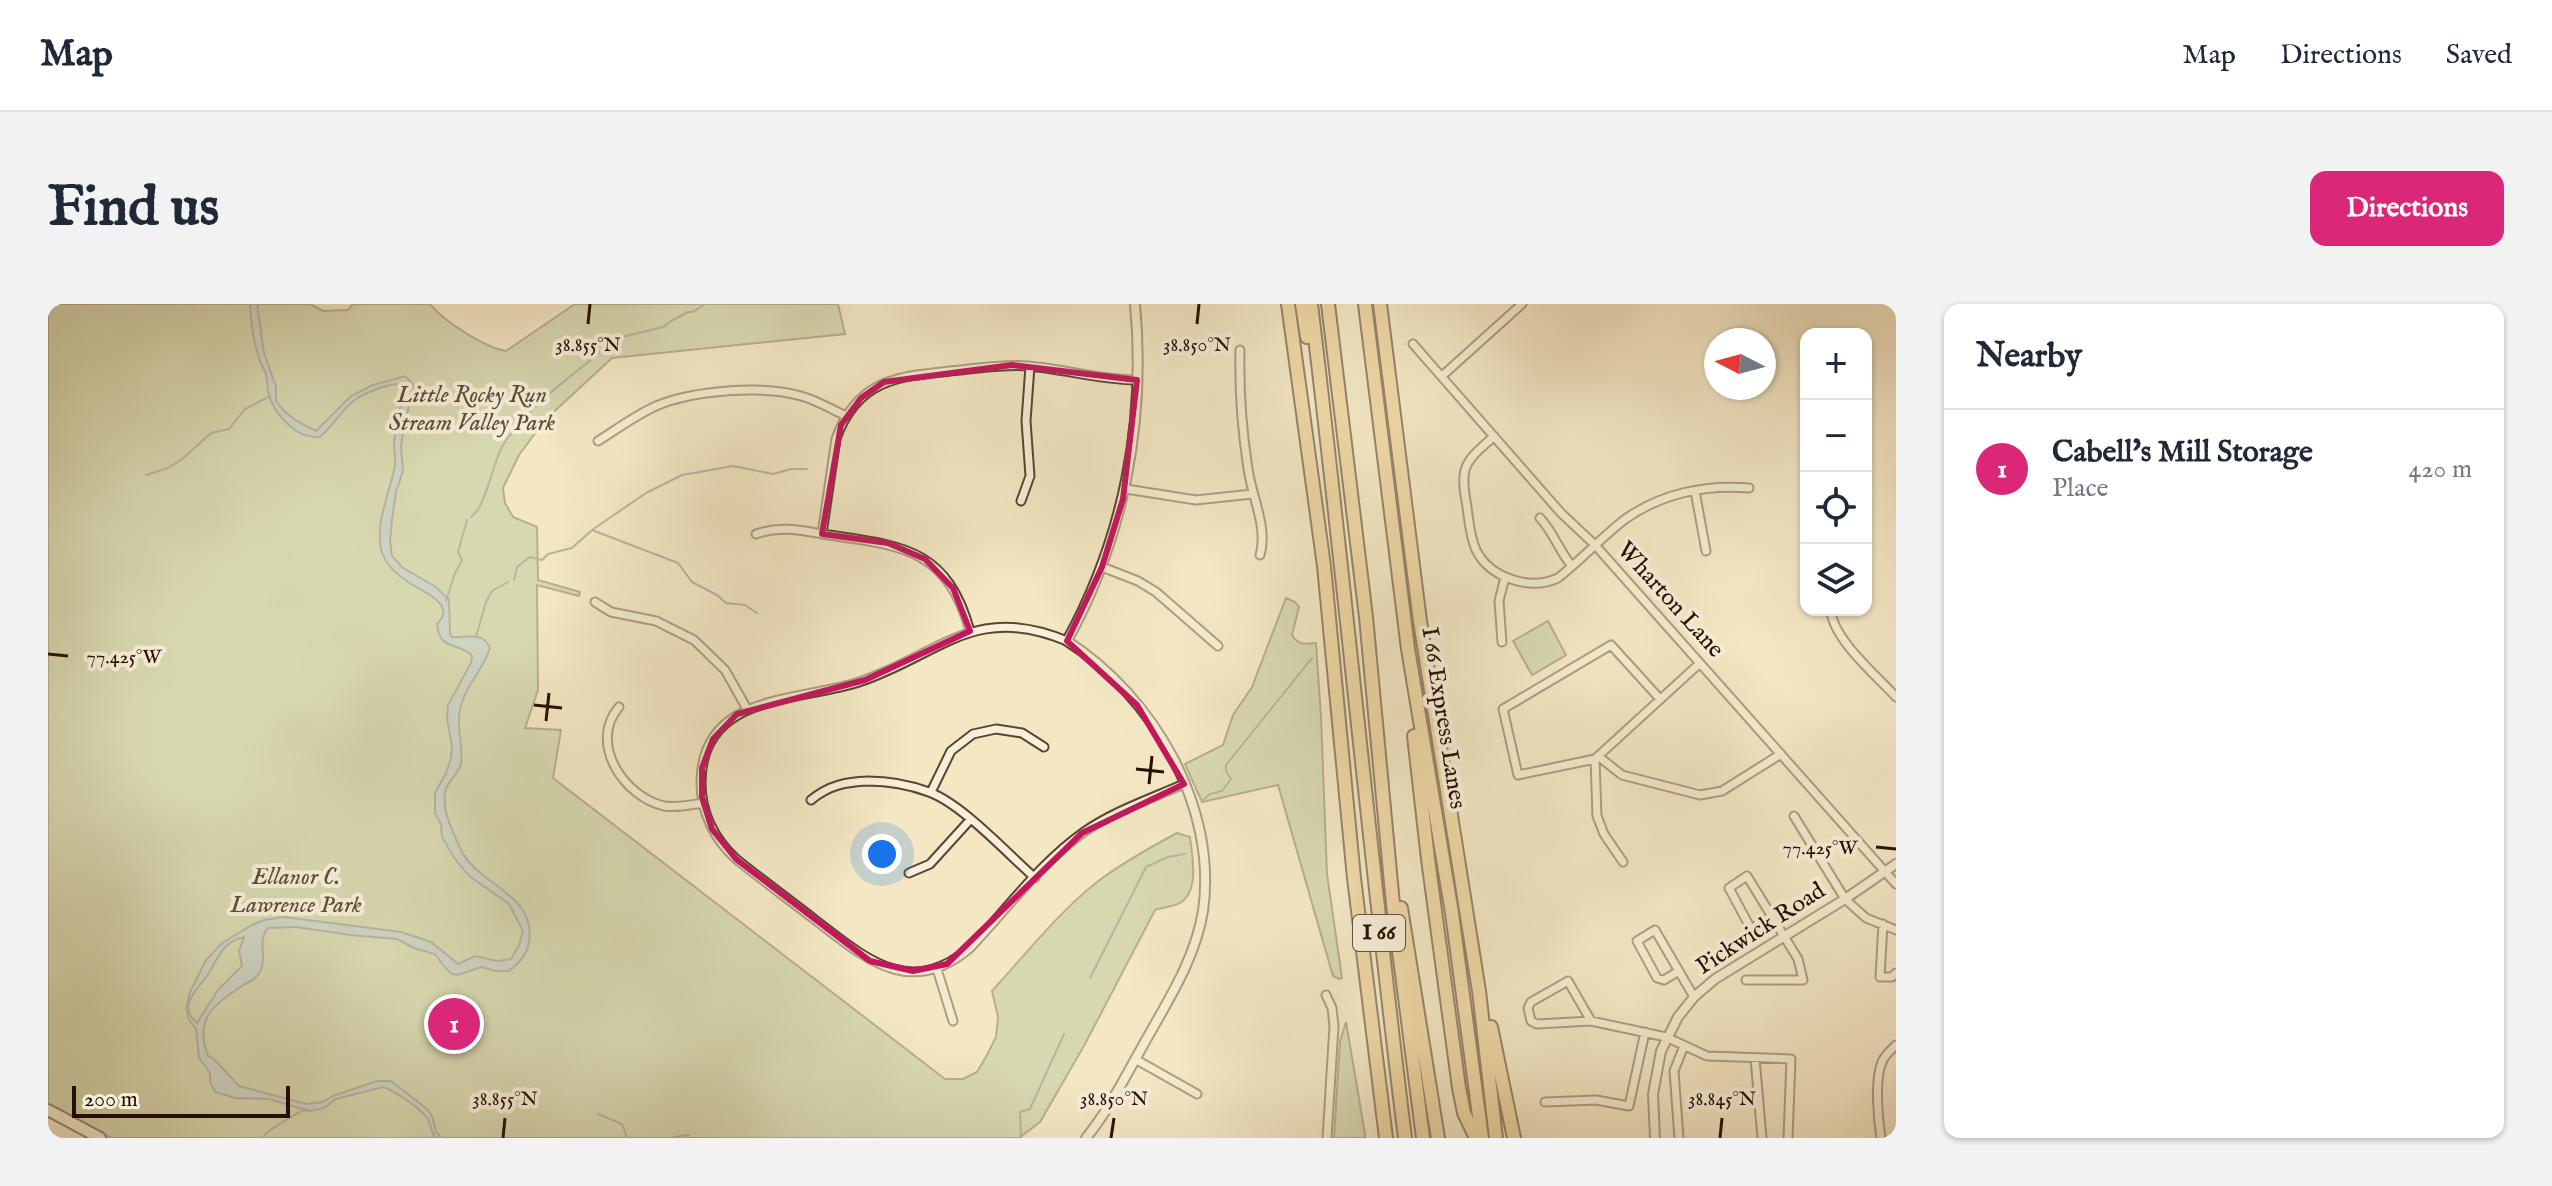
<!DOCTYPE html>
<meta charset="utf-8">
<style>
:root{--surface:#fff;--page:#f2f2f3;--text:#1f2937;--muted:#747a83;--line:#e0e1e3;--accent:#db2777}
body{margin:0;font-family:"IM FELL English",serif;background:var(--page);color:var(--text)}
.controls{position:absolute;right:24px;top:24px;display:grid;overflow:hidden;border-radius:16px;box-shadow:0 2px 6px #0004}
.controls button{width:72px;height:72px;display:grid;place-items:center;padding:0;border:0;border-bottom:2px solid var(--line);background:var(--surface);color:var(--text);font:40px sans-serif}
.compass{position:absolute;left:1656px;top:24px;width:72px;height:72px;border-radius:50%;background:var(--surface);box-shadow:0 2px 6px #0004;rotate:276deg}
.scale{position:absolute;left:24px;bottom:20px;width:218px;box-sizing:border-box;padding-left:8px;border:4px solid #270f00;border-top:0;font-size:22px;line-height:28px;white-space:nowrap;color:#270f00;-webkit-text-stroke:6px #f7efd9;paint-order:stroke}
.you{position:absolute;left:834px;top:550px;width:28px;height:28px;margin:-20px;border:6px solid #fff;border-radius:50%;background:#1a73e8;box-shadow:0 0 0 12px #1a73e833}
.badge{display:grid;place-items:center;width:52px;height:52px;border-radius:50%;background:var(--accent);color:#fff;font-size:26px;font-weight:700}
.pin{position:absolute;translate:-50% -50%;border:4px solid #fff;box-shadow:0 2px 8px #0006}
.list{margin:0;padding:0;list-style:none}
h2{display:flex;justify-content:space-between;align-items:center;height:104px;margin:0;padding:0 32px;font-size:34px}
h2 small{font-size:26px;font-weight:400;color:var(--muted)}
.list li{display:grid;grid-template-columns:52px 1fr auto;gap:24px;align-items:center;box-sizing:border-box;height:120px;padding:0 32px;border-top:2px solid var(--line)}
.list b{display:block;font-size:30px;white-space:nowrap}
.list p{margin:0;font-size:26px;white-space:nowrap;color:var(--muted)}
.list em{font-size:26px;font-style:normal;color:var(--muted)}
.icon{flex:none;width:44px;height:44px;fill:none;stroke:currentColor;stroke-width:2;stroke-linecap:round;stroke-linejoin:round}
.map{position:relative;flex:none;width:1848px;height:834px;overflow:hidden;border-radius:16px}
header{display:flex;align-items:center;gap:48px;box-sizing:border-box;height:112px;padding:0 40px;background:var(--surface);border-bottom:2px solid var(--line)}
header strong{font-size:38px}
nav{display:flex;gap:44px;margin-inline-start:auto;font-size:28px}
.intro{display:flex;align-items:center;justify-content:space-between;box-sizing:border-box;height:192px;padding:0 48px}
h1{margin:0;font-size:56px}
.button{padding:20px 36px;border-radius:16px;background:var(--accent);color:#fff;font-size:28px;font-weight:700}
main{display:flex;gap:48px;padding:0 48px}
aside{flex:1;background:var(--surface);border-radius:16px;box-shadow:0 2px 6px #0004}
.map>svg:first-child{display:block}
</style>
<header>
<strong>Map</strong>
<nav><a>Map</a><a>Directions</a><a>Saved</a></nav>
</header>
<div class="intro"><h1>Find us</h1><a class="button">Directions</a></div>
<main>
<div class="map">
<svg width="1848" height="834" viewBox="0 0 1848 834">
<rect width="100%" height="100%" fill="#f3e7c4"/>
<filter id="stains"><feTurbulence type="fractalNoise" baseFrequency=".0025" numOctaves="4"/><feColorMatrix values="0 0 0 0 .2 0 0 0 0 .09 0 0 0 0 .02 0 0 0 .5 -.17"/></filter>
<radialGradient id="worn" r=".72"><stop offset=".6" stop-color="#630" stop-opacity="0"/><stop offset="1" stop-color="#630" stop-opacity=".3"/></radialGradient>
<path fill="#b8c697" stroke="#706a4c" stroke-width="2" d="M0,0H262L275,7L300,6L305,0H382C395,17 436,43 458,47L527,0H790L797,30L564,54L497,116L471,151L455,184L457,199L465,213L489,223L490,276L532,288L531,292L489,281L490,386L477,424L513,426L505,474L897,775H915L929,768L939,751L948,733L950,713L944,687C977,651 1011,608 1049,578C1074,559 1101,544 1129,529L1142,533C1144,551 1152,587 1132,599C1125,603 1114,603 1107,606L1037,740L992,818L971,834H63L0,800Z
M1238,294L1247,298L1251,303L1244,331C1251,342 1257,340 1268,339L1273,413L1279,570L1294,674L1291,675L1285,672L1230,481L1154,498L1137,460L1175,441L1185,411L1204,383Z
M1500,317L1518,351L1484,371L1465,337Z
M1298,718L1317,830V834H1286L1292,737Z"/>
<path fill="#a2bcc0" stroke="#717773" stroke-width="2" fill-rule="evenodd" d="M202,0H209L216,49L228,83V97L235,106L247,116L268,127L303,92L325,81L357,72L366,81L356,123L353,142L355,167L348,188L344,216L342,237L344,252L355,264L388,283L401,296L402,330L404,333C420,334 435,327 442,344C436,364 420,379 414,398C406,421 416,437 413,459C411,470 401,476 398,485C392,504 405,527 412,544C428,581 489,589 481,638C479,651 471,659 461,667H446L434,663C405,671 408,680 387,650L366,644L349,635L302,631L248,623L220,624C209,637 219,651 213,666C210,674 201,678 194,682C165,701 146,715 160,752L166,755L191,782L258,800L275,798L285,792L329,777H343L379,805L384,812L388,828L394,834H387C383,827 383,820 379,814C373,805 346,786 335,783L288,795L276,804L261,807L221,795L187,794L167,788L162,778V769L151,754L148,725L141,716L138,704L142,688L158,656L174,639L206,620L216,616L236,613L353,628L383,638L410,660L427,652L449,657L463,655L471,641L475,627L461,600L420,571L407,555L394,533L393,520L387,509V489L398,469L403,454L404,441L399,415L400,401L423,359L424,352C411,337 392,349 389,320C410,300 372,286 360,278C351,272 339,262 335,251C324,225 343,186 347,161C348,155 346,148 346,142C346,132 349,121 350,111C352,101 359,93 359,82C347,76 318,88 307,96C293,106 285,122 272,133C248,135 225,110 220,87C219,80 220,74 217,68C206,47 203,24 202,0ZM196,633L191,647L194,662L170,686L149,719C128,702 151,684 161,669C171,652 175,638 196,633Z"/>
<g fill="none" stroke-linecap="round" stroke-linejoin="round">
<path stroke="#717773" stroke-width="2" d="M98,171L120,164L133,156L163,129L181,125L197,105L222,92
M423,213C438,203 444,160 455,141C482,99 525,72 562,40L568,39L574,33L615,23L623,17L640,8H645L657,0
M544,226L630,259L644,278L669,291L678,299L697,301L709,309
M466,276L469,263L482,253L494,256L500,250L524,244L544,226L598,189L634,171L685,162L725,170L743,165H759
M398,297L407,269L414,257L410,248L419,216
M428,333L438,298L444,287L460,278
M1155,496L1162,490L1174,487L1183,475L1178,467V461L1264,354
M1042,674L1098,563L1120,553L1137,550
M550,810L574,820L579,834
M626,833L641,831
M214,834C221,825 248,809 259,805
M973,834L972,808L982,805L1016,730"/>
<defs>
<path id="minor" d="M1365,40L1513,209L1547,241L1848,580
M1192,46C1191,86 1194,126 1200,165C1204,193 1220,224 1212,251
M1394,72L1474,0
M1446,132C1436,142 1421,152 1417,166C1414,178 1417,191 1419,203C1421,218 1422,233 1428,246C1442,274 1482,287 1510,274C1533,256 1553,234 1576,216C1612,190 1657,180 1701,184
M550,137C569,125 588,111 608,102C646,86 714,81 753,92C768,96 783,105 798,112
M1078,185L1148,196L1204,190
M1647,187L1658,247
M973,197L982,172L978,117L982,62
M1492,214C1506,229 1511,247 1524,262
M708,230C734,221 755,227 781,231C856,242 899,245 922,327
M774,230L788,135C810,72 855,72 912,66C934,64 957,60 980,62C1017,65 1052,76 1089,76
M1054,263L1090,277L1108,288L1170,342
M547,298L563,308L608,317L646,336L677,366L699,405
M1783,308C1787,337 1828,371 1848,393
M1019,337C926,298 892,351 811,378C750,398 653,389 653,479C653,508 666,535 688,555C713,575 740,595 766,615C817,654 862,696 923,643C959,605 993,558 1036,528C1066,507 1102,495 1136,480
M1454,338L1451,297L1457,273
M571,403C540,439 576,493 616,502C629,504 642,501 655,499
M1550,452L1574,471L1652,491L1674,487L1733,450
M1547,455L1470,471L1455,405L1563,341L1612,395
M883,488L903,447L925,430L948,425L974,429L996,443
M763,496C781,481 798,478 820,477C841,477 862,481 881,488C914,500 960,550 987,574
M1746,512L1797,595L1818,614L1848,626
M1575,558L1556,530L1549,512L1547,455L1652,359
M861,569L882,560L922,516
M1835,620L1832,673H1844L1848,669
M889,665L905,717
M1631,667L1616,676L1609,674L1589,637L1607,626L1646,693
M1698,676H1755L1750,655L1699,572L1681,584L1703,625L1723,613
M1278,691L1284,704L1286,722L1279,834
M1543,717L1520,677L1483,698L1480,704L1483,717L1489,720L1543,717L1618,733L1659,752L1743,755L1740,834
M1707,754L1714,834
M1087,755L1149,790
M1497,798L1548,796L1581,802L1597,728
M1631,834L1626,767L1636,742
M1833,834C1830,815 1826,773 1835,756C1838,750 1843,746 1848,741"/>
<path id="tertiary" d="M1038,834C1060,807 1076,775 1093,745C1117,701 1147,657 1155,607C1170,503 1105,392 1019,337C1076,233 1098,118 1087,0
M1607,834L1605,790L1613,747L1630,713L1646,693L1667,675L1797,595L1848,560"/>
<path id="secondary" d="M0,806L52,834"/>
<path id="motorway" d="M1240,0L1276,262L1306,574L1338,834
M1254,0L1259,33
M1263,0C1297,278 1322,556 1357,834
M1280,0L1318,313L1345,600L1375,834
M1317,0L1360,345L1404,609L1434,834
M1332,0L1372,317L1431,687L1448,834
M1366,432L1380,555L1411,784L1416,809L1428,834
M1353,604L1390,834
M1443,723L1466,834"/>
</defs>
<use href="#minor" stroke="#5a4531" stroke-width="11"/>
<use href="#tertiary" stroke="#5a4531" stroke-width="12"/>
<use href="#secondary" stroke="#270f00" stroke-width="14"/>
<use href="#motorway" stroke="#270f00" stroke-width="16"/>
<use href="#minor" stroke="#f7efd9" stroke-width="7"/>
<use href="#tertiary" stroke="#f7efd9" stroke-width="8"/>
<use href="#secondary" stroke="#f7efd9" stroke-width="10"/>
<use href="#motorway" stroke="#eac482" stroke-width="12"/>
</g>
<path d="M0 0H1848V834H0ZM964,61L1089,76L1075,195L1054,263L1019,337L1089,401L1136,480L1034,529L899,660L865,667L822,657L688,555L664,525L654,493V464L665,435L689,410L817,376L922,327L905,284L877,255L840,239L774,230L793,121L813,94L836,78Z" fill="#f3e7c4" fill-opacity=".55" fill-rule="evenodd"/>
<path fill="none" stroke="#c2185b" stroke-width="6" stroke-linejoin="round" d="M964,61L1089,76L1075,195L1054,263L1019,337L1089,401L1136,480L1034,529L899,660L865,667L822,657L688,555L664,525L654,493V464L665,435L689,410L817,376L922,327L905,284L877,255L840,239L774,230L793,121L813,94L836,78Z"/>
<path fill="none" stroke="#270f00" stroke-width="3" d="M540,20L542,0M1149,20L1151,0M0,350L20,352M486,401L514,404M498,417L501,389M1088,465L1116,468M1101,480L1104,452M1828,543L1848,545M455,834L457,814M1063,834L1066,814M1672,834L1674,814"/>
<g text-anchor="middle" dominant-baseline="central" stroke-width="8" stroke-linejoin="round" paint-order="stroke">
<rect fill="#f7efd9" stroke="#655241" stroke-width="2" x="1305" y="611" width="52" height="36" rx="6"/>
<g font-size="22" font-weight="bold" fill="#270f00">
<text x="1331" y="629">I 66</text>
</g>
<g font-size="24" font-style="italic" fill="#5a4f35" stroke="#f7efd9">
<text x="424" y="91">Little Rocky Run<tspan x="424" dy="28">Stream Valley Park</tspan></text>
<text x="248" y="573">Ellanor C.<tspan x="248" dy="28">Lawrence Park</tspan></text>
</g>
<g font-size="24" fill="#270f00" stroke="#f7efd9">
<text transform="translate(1622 296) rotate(48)">Wharton Lane</text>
<text transform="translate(1395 414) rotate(81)">I 66 Express Lanes</text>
<text transform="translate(1713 625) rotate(-33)">Pickwick Road</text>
</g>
</g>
<g font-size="20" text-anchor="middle" fill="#270f00" stroke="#f7efd9" stroke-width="8" stroke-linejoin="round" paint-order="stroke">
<text x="540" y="47">38.855°N</text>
<text x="1149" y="47">38.850°N</text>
<text x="76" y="359">77.425°W</text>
<text x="1772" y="550">77.425°W</text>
<text x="457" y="801">38.855°N</text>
<text x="1066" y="801">38.850°N</text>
<text x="1674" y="801">38.845°N</text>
</g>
<rect width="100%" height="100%" filter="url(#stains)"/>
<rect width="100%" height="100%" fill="url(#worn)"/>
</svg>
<div class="controls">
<button>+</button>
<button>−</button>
<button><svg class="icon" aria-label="locate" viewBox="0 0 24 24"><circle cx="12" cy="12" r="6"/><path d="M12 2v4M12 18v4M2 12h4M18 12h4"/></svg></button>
<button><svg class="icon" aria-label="layers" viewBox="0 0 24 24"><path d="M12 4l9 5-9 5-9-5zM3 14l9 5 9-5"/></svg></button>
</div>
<svg class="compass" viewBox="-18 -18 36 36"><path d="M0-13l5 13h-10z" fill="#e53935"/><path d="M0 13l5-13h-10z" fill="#747a83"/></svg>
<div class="scale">200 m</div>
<div class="you"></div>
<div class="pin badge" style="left:406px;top:720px">1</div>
</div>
<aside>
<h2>Nearby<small></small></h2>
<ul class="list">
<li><span class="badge">1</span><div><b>Cabell's Mill Storage</b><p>Place</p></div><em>420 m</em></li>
</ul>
</aside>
</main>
